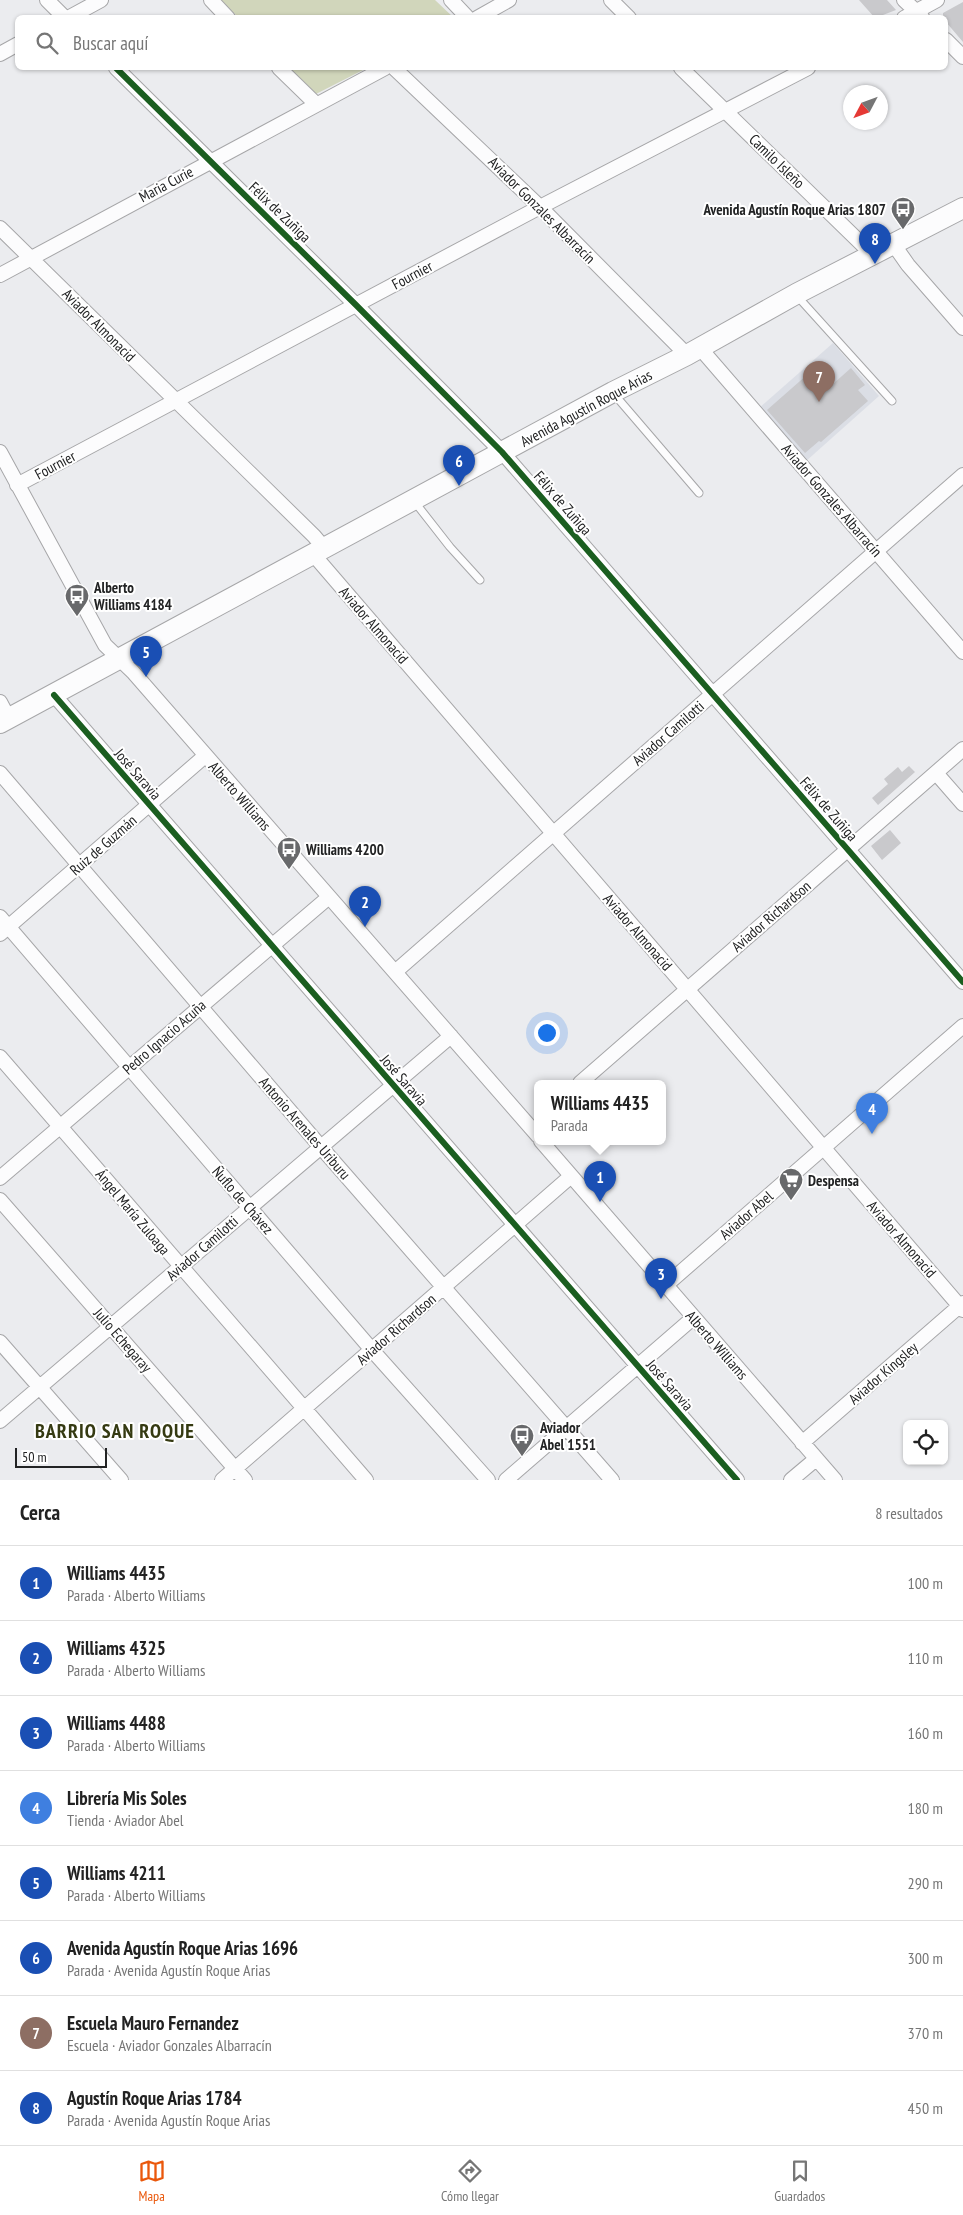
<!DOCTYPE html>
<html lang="es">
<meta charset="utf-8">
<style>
:root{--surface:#fff;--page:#f6f6f6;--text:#222;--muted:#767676;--line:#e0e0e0;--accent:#ea580c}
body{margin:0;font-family:"PT Sans Narrow",sans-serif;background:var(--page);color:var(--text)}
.controls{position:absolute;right:15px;bottom:15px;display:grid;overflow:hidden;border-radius:8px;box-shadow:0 1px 4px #0004}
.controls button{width:45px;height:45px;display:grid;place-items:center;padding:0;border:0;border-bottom:1px solid var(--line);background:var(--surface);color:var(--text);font:25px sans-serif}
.compass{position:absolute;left:843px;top:85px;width:45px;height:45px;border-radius:50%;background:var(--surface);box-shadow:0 1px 4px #0004;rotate:229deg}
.scale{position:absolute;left:15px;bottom:12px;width:92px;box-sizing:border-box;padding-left:5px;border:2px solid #222324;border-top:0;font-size:14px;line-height:18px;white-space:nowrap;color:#222324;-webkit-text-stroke:4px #fff;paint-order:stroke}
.you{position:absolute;left:546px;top:1032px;width:18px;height:18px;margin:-12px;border:4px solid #fff;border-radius:50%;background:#1a73e8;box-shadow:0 0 0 8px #1a73e833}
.badge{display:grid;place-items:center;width:32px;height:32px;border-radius:50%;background:var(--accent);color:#fff;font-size:16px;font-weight:700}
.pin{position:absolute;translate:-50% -41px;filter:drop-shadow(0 1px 2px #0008)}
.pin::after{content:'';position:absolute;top:26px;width:18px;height:15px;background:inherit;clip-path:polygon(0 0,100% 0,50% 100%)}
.popup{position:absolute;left:534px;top:1080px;width:132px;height:65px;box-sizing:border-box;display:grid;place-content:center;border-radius:8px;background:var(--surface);filter:drop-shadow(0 1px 4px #0005);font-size:16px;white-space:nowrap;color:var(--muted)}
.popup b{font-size:19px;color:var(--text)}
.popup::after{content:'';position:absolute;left:50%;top:100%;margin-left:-10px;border:10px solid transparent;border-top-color:var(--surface)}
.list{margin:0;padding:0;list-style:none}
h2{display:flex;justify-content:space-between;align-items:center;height:65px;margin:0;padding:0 20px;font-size:21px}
h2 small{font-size:16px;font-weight:400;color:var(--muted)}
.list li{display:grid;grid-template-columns:32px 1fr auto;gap:15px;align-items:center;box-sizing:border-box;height:75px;padding:0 20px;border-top:1px solid var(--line)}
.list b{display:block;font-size:19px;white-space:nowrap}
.list p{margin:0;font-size:16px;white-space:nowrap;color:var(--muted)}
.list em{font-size:16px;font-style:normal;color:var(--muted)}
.icon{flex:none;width:28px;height:28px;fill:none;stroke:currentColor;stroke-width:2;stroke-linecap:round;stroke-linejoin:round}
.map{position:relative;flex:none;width:963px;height:1480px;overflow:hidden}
.search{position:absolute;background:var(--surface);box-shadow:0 1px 4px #0004;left:15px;right:15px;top:15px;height:55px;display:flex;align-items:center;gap:12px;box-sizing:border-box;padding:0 18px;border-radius:8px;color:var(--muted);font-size:19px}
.sheet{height:665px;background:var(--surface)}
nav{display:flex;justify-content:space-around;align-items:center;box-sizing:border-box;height:70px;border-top:1px solid var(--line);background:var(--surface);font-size:14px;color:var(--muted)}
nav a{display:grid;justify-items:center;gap:2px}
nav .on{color:var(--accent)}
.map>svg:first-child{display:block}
</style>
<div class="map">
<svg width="963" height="1480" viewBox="0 0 963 1480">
<rect width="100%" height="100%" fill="#ebecef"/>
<path fill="#dbdee5" d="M833,343L879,396L805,462L758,409Z"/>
<path fill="#d1d6bb" d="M220,0H435L453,17H238Z
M287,68H367L314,95Z"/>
<path fill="#c9c9cc" d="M859,0H887L896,10L875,18Z
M963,2V42L946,22V18H943V13Z
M851,368L865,385L858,390L868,401L821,442L819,441L805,453L767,410L808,374L824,392Z
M909,766L915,772L878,805L872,798L888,784L884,779L898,767L902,772Z
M890,830L901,843L882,860L871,846Z"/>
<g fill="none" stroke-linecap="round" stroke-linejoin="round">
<defs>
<path id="service" d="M798,297L892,401
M614,394L699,493
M414,501L450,547L480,580"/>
<path id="minor" d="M47,0L65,18
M211,0L228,18
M451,0L468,18
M611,0L629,18
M904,0L922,17
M68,18L101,0
M477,18L509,0
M904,18L937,0
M946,40L963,57
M0,54L18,44
M116,68L356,305L502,452L963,982
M279,68L316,104
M394,68L540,207L687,355
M681,68L873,255
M0,228L314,536L325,549
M894,245L908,265L963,328
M0,275L385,68
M700,348L963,652
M0,452L105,645L133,672L538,1136
M17,485L540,207L808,68
M313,554L963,1310
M54,695L737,1480
M0,702L9,719
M0,773L320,1146L612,1480
M936,773L963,804
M0,917L372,1350L488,1480
M0,934L205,756
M395,972L963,475
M0,1057L366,1480
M580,1083L963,749
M541,1141L835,1480
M0,1178L329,897
M0,1200L245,1480
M665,1286L963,1026
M0,1342L121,1480
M0,1421L451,1036
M802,1443L963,1303
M222,1480L570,1177
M506,1480L693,1318
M791,1480L816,1459"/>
<path id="secondary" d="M0,723L613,392L687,355L796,294L963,208"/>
</defs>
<use href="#service" stroke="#a6a6a8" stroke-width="9"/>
<use href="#minor" stroke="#a6a6a8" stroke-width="16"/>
<use href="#secondary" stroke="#a6a6a8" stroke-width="22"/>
<use href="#service" stroke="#fcfcfd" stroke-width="7"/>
<use href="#minor" stroke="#fcfcfd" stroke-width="14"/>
<use href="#secondary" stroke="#fcfcfd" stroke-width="20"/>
<defs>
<path id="cycleway" d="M116,68L356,305L502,452L963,982
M54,695L737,1480"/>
</defs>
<use href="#cycleway" stroke="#fff" stroke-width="9"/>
<use href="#cycleway" stroke="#1b5e20" stroke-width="6"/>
</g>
<defs>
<symbol id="bus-pin" viewBox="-11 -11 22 30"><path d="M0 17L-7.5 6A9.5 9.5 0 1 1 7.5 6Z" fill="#68696b" stroke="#fff"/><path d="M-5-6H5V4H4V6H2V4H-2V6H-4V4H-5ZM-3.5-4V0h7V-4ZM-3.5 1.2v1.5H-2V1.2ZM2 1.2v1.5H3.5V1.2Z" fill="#fff"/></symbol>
<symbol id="supermarket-pin" viewBox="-11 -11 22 30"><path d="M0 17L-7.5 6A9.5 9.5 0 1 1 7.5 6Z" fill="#68696b" stroke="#fff"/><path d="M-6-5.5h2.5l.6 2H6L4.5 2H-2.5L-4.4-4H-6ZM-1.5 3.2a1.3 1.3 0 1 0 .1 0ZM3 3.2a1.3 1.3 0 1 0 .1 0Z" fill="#fff"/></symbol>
</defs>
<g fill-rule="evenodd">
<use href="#bus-pin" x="889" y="195" width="28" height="38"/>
<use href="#bus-pin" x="63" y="582" width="28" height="38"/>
<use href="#bus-pin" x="275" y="835" width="28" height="38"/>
<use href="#supermarket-pin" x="777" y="1166" width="28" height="38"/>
<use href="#bus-pin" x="508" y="1422" width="28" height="38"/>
</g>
<g text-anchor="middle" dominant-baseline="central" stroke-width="4" stroke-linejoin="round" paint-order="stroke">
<g font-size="15" fill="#222324" stroke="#fff">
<text transform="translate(777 161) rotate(44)">Camilo Isleño</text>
<text transform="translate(166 184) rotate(-28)">Maria Curie</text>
<text transform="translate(542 210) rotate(45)">Aviador Gonzales Albarracín</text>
<text transform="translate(280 212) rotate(44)">Félix de Zuñiga</text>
<text transform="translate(412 275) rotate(-28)">Fournier</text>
<text transform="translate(99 325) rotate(45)">Aviador Almonacid</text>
<text transform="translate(586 408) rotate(-28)">Avenida Agustín Roque Arias</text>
<text transform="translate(55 465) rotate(-28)">Fournier</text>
<text transform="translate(832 500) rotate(49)">Aviador Gonzales Albarracín</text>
<text transform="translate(563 503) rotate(49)">Félix de Zuñiga</text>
<text transform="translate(374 625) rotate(49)">Aviador Almonacid</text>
<text transform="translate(668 733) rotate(-41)">Aviador Camilotti</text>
<text transform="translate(138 774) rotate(49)">José Saravia</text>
<text transform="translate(240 796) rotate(49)">Alberto Williams</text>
<text transform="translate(829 809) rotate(49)">Félix de Zuñiga</text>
<text transform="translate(103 845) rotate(-41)">Ruiz de Guzmán</text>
<text transform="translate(771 916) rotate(-41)">Aviador Richardson</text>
<text transform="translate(638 932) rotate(49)">Aviador Almonacid</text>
<text transform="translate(164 1037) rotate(-41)">Pedro Ignacio Acuña</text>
<text transform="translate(404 1080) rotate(49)">José Saravia</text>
<text transform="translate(305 1128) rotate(49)">Antonio Arenales Uriburu</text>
<text transform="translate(243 1200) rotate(49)">Ñuflo de Chávez</text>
<text transform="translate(133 1212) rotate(50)">Ángel María Zuloaga</text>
<text transform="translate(746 1215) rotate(-41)">Aviador Abel</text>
<text transform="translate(902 1239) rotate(49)">Aviador Almonacid</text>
<text transform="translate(202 1248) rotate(-41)">Aviador Camilotti</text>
<text transform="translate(396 1329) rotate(-41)">Aviador Richardson</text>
<text transform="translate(123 1340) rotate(49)">Julio Echegaray</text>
<text transform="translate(717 1345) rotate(49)">Alberto Williams</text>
<text transform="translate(883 1373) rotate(-41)">Aviador Kingsley</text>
<text transform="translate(670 1385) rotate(49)">José Saravia</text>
</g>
<g font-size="15" font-weight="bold" fill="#222324" stroke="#fff" text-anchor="start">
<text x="886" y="209" text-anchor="end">Avenida Agustín Roque Arias 1807</text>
<text x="94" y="587">Alberto<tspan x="94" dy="17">Williams 4184</tspan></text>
<text x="306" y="849">Williams 4200</text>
<text x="808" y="1180">Despensa</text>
<text x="540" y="1427">Aviador<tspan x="540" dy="17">Abel 1551</tspan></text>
</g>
<g font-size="20" font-weight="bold" letter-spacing="1" fill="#353a12" stroke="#fff">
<text x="115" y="1431">BARRIO SAN ROQUE</text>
</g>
</g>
</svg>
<div class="controls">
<button><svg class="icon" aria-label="locate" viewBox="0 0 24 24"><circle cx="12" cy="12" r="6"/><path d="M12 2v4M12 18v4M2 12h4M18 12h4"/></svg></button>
</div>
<svg class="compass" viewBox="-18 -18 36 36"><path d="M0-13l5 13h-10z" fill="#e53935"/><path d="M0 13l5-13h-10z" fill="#767676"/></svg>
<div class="scale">50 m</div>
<div class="you"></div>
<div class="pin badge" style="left:600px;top:1202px;background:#1a4fb4">1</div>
<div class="popup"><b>Williams 4435</b>Parada</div>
<div class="pin badge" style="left:365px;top:927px;background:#1a4fb4">2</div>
<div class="pin badge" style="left:661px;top:1299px;background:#1a4fb4">3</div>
<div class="pin badge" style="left:872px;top:1134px;background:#3f7fe0">4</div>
<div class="pin badge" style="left:146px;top:677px;background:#1a4fb4">5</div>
<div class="pin badge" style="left:459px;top:486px;background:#1a4fb4">6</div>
<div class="pin badge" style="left:819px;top:402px;background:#8d6e63">7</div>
<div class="pin badge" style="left:875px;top:264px;background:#1a4fb4">8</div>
<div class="search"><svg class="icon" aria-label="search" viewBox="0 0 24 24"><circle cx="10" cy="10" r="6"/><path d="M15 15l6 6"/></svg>Buscar aquí</div>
</div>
<section class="sheet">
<h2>Cerca<small>8 resultados</small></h2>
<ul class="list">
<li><span class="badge" style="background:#1a4fb4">1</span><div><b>Williams 4435</b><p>Parada · Alberto Williams</p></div><em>100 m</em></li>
<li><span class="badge" style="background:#1a4fb4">2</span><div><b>Williams 4325</b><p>Parada · Alberto Williams</p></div><em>110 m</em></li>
<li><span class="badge" style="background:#1a4fb4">3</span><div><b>Williams 4488</b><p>Parada · Alberto Williams</p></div><em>160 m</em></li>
<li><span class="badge" style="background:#3f7fe0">4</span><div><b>Librería Mis Soles</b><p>Tienda · Aviador Abel</p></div><em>180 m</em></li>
<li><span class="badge" style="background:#1a4fb4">5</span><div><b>Williams 4211</b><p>Parada · Alberto Williams</p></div><em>290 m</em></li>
<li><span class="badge" style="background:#1a4fb4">6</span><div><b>Avenida Agustín Roque Arias 1696</b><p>Parada · Avenida Agustín Roque Arias</p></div><em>300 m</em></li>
<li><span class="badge" style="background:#8d6e63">7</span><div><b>Escuela Mauro Fernandez</b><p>Escuela · Aviador Gonzales Albarracín</p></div><em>370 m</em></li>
<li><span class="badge" style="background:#1a4fb4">8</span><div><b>Agustín Roque Arias 1784</b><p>Parada · Avenida Agustín Roque Arias</p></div><em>450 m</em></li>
</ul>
</section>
<nav>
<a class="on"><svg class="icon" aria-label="map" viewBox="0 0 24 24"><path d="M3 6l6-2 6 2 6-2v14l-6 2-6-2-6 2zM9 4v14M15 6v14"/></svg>Mapa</a>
<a><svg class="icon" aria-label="directions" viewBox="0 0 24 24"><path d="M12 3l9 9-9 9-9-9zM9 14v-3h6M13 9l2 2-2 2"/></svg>Cómo llegar</a>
<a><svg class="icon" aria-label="saved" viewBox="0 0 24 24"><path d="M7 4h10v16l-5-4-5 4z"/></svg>Guardados</a>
</nav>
